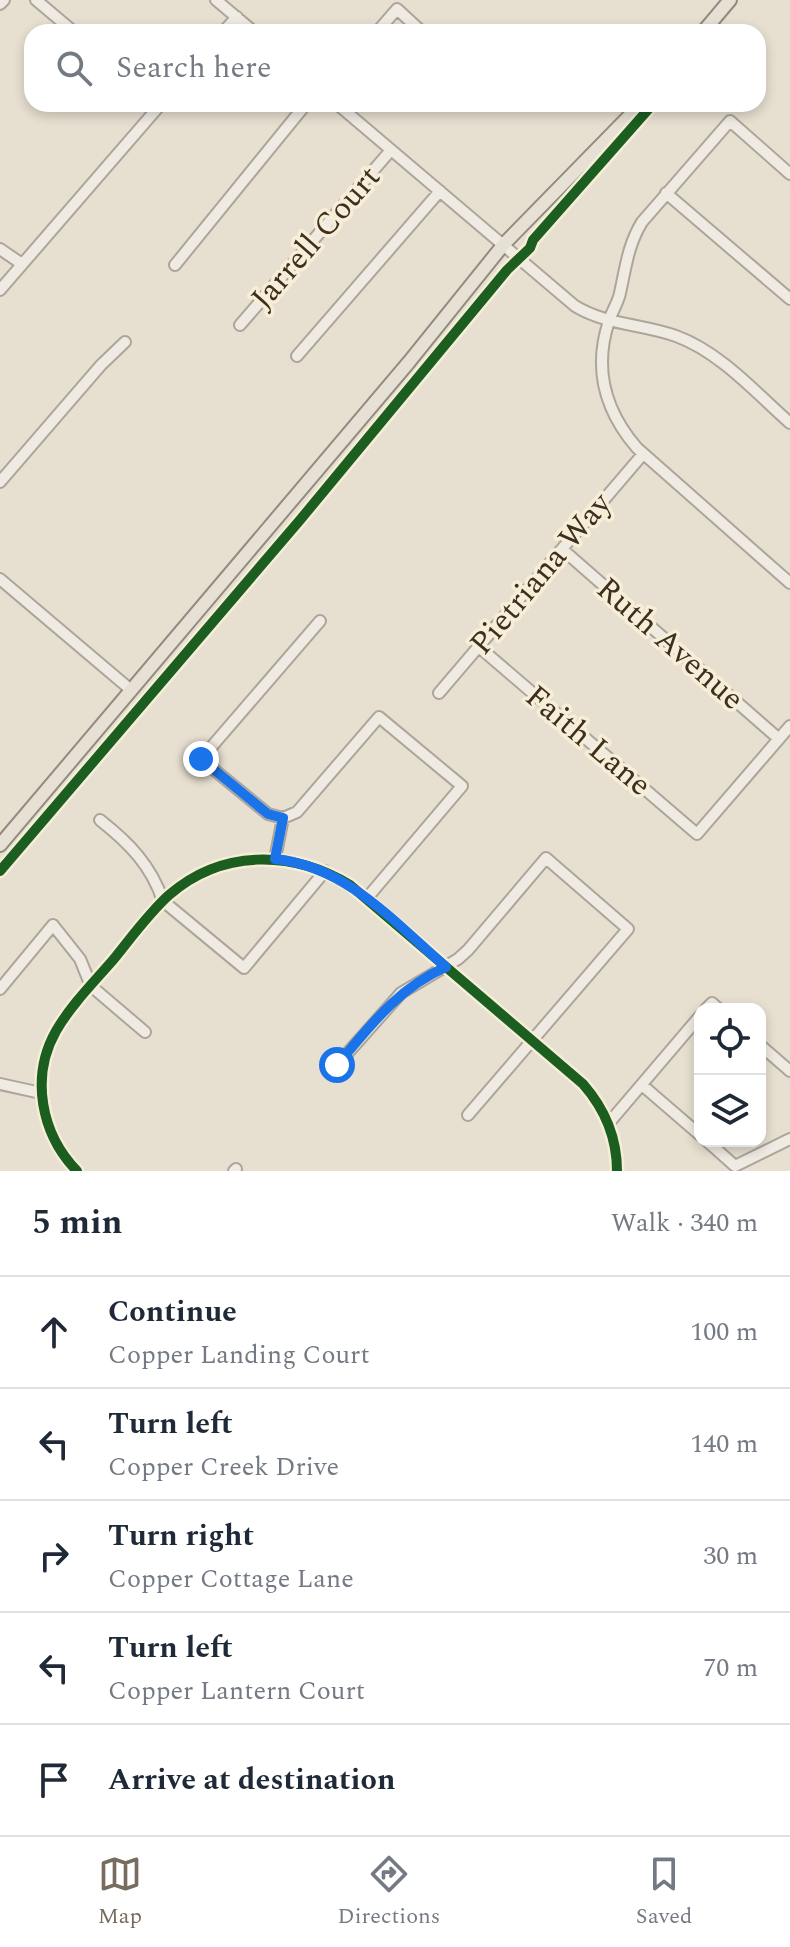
<!DOCTYPE html>
<meta charset="utf-8">
<style>
:root{--surface:#fff;--page:#f2f2f3;--text:#1f2937;--muted:#747a83;--line:#e0e1e3;--accent:#786c5e}
body{margin:0;font-family:Spectral,serif;background:var(--page);color:var(--text)}
.controls{position:absolute;right:24px;bottom:24px;display:grid;overflow:hidden;border-radius:16px;box-shadow:0 4px 12px #0003}
.controls button{width:72px;height:72px;display:grid;place-items:center;padding:0;border:0;border-bottom:2px solid var(--line);background:var(--surface);color:var(--text);font:40px sans-serif}
.stop{position:absolute;width:24px;height:24px;margin:-18px;border:6px solid #1a73e8;border-radius:50%;background:#fff}
.stop.end{background:#1a73e8;border-color:#fff;box-shadow:0 2px 8px #0008}
.list{margin:0;padding:0;list-style:none}
h2{display:flex;justify-content:space-between;align-items:center;height:104px;margin:0;padding:0 32px;font-size:34px}
h2 small{font-size:26px;font-weight:400;color:var(--muted)}
.list li{display:grid;grid-template-columns:52px 1fr auto;gap:24px;align-items:center;box-sizing:border-box;height:112px;padding:0 32px;border-top:2px solid var(--line)}
.list b{display:block;font-size:30px;white-space:nowrap}
.list p{margin:0;font-size:26px;white-space:nowrap;color:var(--muted)}
.list em{font-size:26px;font-style:normal;color:var(--muted)}
.icon{flex:none;width:44px;height:44px;fill:none;stroke:currentColor;stroke-width:2;stroke-linecap:round;stroke-linejoin:round}
.map{position:relative;flex:none;width:790px;height:1171px;overflow:hidden}
.search{position:absolute;background:var(--surface);box-shadow:0 4px 12px #0003;left:24px;right:24px;top:24px;height:88px;display:flex;align-items:center;gap:20px;box-sizing:border-box;padding:0 28px;border-radius:24px;color:var(--muted);font-size:30px}
.sheet{height:664px;background:var(--surface)}
nav{display:flex;justify-content:space-around;align-items:center;box-sizing:border-box;height:112px;border-top:2px solid var(--line);background:var(--surface);font-size:22px;color:var(--muted)}
nav a{display:grid;justify-items:center;gap:4px}
nav .on{color:var(--accent)}
.map>svg:first-child{display:block}
</style>
<div class="map">
<svg width="790" height="1171" viewBox="0 0 790 1171">
<rect width="100%" height="100%" fill="#e7e0d1"/>
<g fill="none" stroke-linecap="round" stroke-linejoin="round">
<defs>
<path id="minor" d="M36,0L74,32
M216,0L254,32
M0,4L4,0
M223,32L237,17
M377,32L397,9L422,32
M337,104L575,306C606,325 643,324 676,336C720,352 756,393 790,423
M790,174L730,121L642,222C628,245 626,266 620,293C618,303 612,311 609,321C593,369 605,411 637,448L790,583
M666,193L790,299
M0,249L22,264
M175,265L306,104
M0,290L161,104
M240,325L391,150
M297,356L440,191
M0,482L101,365L125,342
M562,549L779,739
M0,579L131,690
M479,647L697,834L790,726
M439,693L643,454
M283,818L297,812L379,717L462,786L367,898
M283,818L268,814L201,759L320,621
M100,820C129,843 151,865 163,901
M275,859L283,818
M163,901L244,968L325,871
M91,986L145,1032
M0,989L53,925L80,959L91,986
M706,1009L712,1003L719,1009
M760,1045L790,1071
M337,1065L401,993L458,959L468,950L546,858L628,929L468,1115
M0,1084L41,1093
M642,1085L700,1135
M608,1124L700,1016
M707,1141L735,1166L790,1139
M77,1171C41,1134 30,1077 56,1031C71,1005 94,982 113,960C131,938 148,914 169,895C222,849 292,850 350,885L583,1084C604,1108 617,1138 617,1171
M234,1171L236,1169"/>
<path id="major" d="M703,32L730,0
M0,845L409,362L504,244L641,104"/>
</defs>
<use href="#minor" stroke="#ada599" stroke-width="14"/>
<use href="#major" stroke="#928b80" stroke-width="16"/>
<use href="#minor" stroke="#efebe3" stroke-width="10"/>
<use href="#major" stroke="#e6e1d4" stroke-width="12"/>
<defs>
<path id="cycleway" d="M0,871L300,520L507,270L530,248L533,240L653,104
M77,1171C41,1134 30,1077 56,1031C71,1005 94,982 113,960C131,938 148,914 169,895C222,849 292,850 350,885L583,1084C604,1108 617,1138 617,1171"/>
</defs>
<use href="#cycleway" stroke="#f7eed8" stroke-width="15"/>
<use href="#cycleway" stroke="#1b5e20" stroke-width="10"/>
</g>
<g fill="none" stroke-linecap="round" stroke-linejoin="round">
<path stroke="#1a73e8" stroke-width="10" d="M201,759L268,814L283,818L275,859C346,866 394,922 446,967C398,988 370,1026 337,1065"/>
</g>
<g text-anchor="middle" dominant-baseline="central" stroke-width="7" stroke-linejoin="round" paint-order="stroke">
<g font-size="32" fill="#3d2e20" stroke="#f7eed8">
<text transform="translate(316 238) rotate(-49)">Jarrell Court</text>
<text transform="translate(541 574) rotate(-50)">Pietriana Way</text>
<text transform="translate(670 644) rotate(41)">Ruth Avenue</text>
<text transform="translate(588 741) rotate(40)">Faith Lane</text>
</g>
</g>
</svg>
<div class="controls">
<button><svg class="icon" aria-label="locate" viewBox="0 0 24 24"><circle cx="12" cy="12" r="6"/><path d="M12 2v4M12 18v4M2 12h4M18 12h4"/></svg></button>
<button><svg class="icon" aria-label="layers" viewBox="0 0 24 24"><path d="M12 4l9 5-9 5-9-5zM3 14l9 5 9-5"/></svg></button>
</div>
<div class="stop" style="left:337px;top:1065px"></div>
<div class="stop end" style="left:201px;top:759px"></div>
<div class="search"><svg class="icon" aria-label="search" viewBox="0 0 24 24"><circle cx="10" cy="10" r="6"/><path d="M15 15l6 6"/></svg>Search here</div>
</div>
<section class="sheet">
<h2>5 min<small>Walk · 340 m</small></h2>
<ul class="list">
<li><svg class="icon" aria-label="ahead" viewBox="0 0 24 24"><path d="M12 20V5M6 11l6-6 6 6"/></svg><div><b>Continue</b><p>Copper Landing Court</p></div><em>100 m</em></li>
<li><svg class="icon" aria-label="left" viewBox="0 0 24 24"><path d="M17 20v-9H6M10 6l-5 5 5 5"/></svg><div><b>Turn left</b><p>Copper Creek Drive</p></div><em>140 m</em></li>
<li><svg class="icon" aria-label="right" viewBox="0 0 24 24"><path d="M7 20v-9h11M14 6l5 5-5 5"/></svg><div><b>Turn right</b><p>Copper Cottage Lane</p></div><em>30 m</em></li>
<li><svg class="icon" aria-label="left" viewBox="0 0 24 24"><path d="M17 20v-9H6M10 6l-5 5 5 5"/></svg><div><b>Turn left</b><p>Copper Lantern Court</p></div><em>70 m</em></li>
<li><svg class="icon" aria-label="arrive" viewBox="0 0 24 24"><path d="M6 21V4h12l-3 4 3 4H6"/></svg><div><b>Arrive at destination</b></div></li>
</ul>
</section>
<nav>
<a class="on"><svg class="icon" aria-label="map" viewBox="0 0 24 24"><path d="M3 6l6-2 6 2 6-2v14l-6 2-6-2-6 2zM9 4v14M15 6v14"/></svg>Map</a>
<a><svg class="icon" aria-label="directions" viewBox="0 0 24 24"><path d="M12 3l9 9-9 9-9-9zM9 14v-3h6M13 9l2 2-2 2"/></svg>Directions</a>
<a><svg class="icon" aria-label="saved" viewBox="0 0 24 24"><path d="M7 4h10v16l-5-4-5 4z"/></svg>Saved</a>
</nav>
